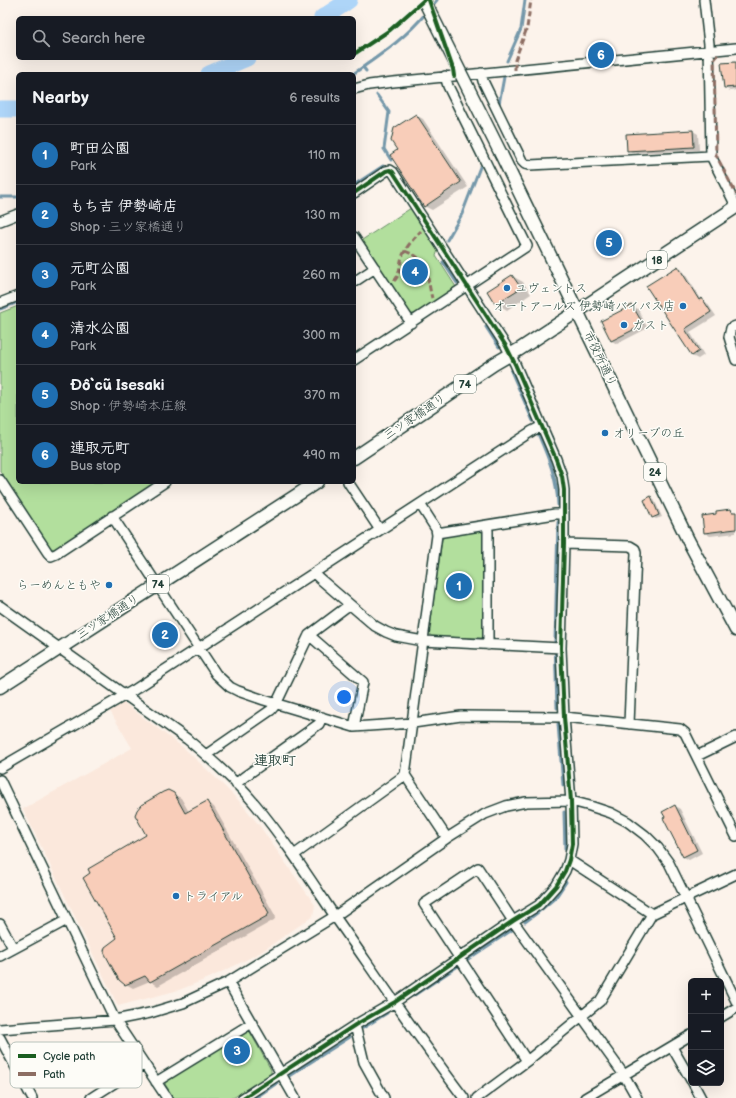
<!DOCTYPE html>
<meta charset="utf-8">
<style>
:root{--surface:#171b24;--page:#20242c;--text:#f1f3f6;--muted:#9ea1a6;--line:#363941;--accent:#1f6fb2}
body{margin:0;font-family:"Balsamiq Sans","Klee One",sans-serif;background:var(--page);color:var(--text)}
.controls{position:absolute;right:12px;bottom:12px;display:grid;overflow:hidden;border-radius:6px;box-shadow:0 4px 16px #0002}
.controls button{width:36px;height:36px;display:grid;place-items:center;padding:0;border:0;border-bottom:1px solid var(--line);background:var(--surface);color:var(--text);font:20px sans-serif}
.you{position:absolute;left:344px;top:697px;width:14px;height:14px;margin:-10px;border:3px solid #fff;border-radius:50%;background:#1a73e8;box-shadow:0 0 0 6px #1a73e833}
.badge{display:grid;place-items:center;width:26px;height:26px;border-radius:50%;background:var(--accent);color:#fff;font-size:13px;font-weight:700}
.pin{position:absolute;translate:-50% -50%;border:2px solid #fff;box-shadow:0 1px 4px #0006}
.list{margin:0;padding:0;list-style:none}
h2{display:flex;justify-content:space-between;align-items:center;height:52px;margin:0;padding:0 16px;font-size:17px}
h2 small{font-size:13px;font-weight:400;color:var(--muted)}
.list li{display:grid;grid-template-columns:26px 1fr auto;gap:12px;align-items:center;box-sizing:border-box;height:60px;padding:0 16px;border-top:1px solid var(--line)}
.list b{display:block;font-size:15px;white-space:nowrap}
.list p{margin:0;font-size:13px;white-space:nowrap;color:var(--muted)}
.list em{font-size:13px;font-style:normal;color:var(--muted)}
.icon{flex:none;width:22px;height:22px;fill:none;stroke:currentColor;stroke-width:2;stroke-linecap:round;stroke-linejoin:round}
.map{position:relative;flex:none;width:736px;height:1098px;overflow:hidden}
.search{position:absolute;background:var(--surface);box-shadow:0 4px 16px #0002;left:16px;top:16px;width:340px;height:44px;display:flex;align-items:center;gap:10px;box-sizing:border-box;padding:0 14px;border-radius:6px;color:var(--muted);font-size:15px}
.panel{position:absolute;background:var(--surface);box-shadow:0 4px 16px #0002;left:16px;top:72px;width:340px;height:412px;border-radius:6px}
.map>svg:first-child{display:block}
</style>
<div class="map">
<svg width="736" height="1098" viewBox="0 0 736 1098">
<rect width="100%" height="100%" fill="#fcf3eb"/>
<filter id="ink" filterUnits="userSpaceOnUse"><feTurbulence type="fractalNoise" baseFrequency=".025" numOctaves="2"/><feDisplacementMap in="SourceGraphic" scale="8" xChannelSelector="R" yChannelSelector="G"/><feConvolveMatrix kernelMatrix="1 2 1 2 8 2 1 2 1" color-interpolation-filters="sRGB"/></filter>
<g filter="url(#ink)">
<path fill="#fbe8dc" d="M124,703L185,749L219,781L240,802L259,825L315,905L313,916L261,952L234,966L209,978L179,990L118,1006L23,809L132,748L110,711Z"/>
<path fill="#b2df9d" stroke="#688e68" d="M411,208L438,250L436,256L456,287L415,314H411L362,240Z
M18,306V482H157L54,549L50,548L0,471V313Z
M480,530L483,534L484,636L481,638L432,637L429,633L442,539L446,536Z
M247,1030L250,1032L271,1070V1074L233,1098H174L165,1084L166,1081Z"/>
<path fill="#0003" d="M736,63V90L730,91L725,88Z
M416,115L423,119L468,187L432,210L424,206L398,150Z
M693,131L698,134L699,150L633,153L628,150Z
M678,267L683,271L701,299L707,303L716,316L690,332L704,355L698,359L692,356L648,287Z
M512,276L523,282L531,294L507,310L496,303L488,291Z
M632,306L638,309L647,327L645,328L646,329L617,344L612,341L602,322Z
M651,497L654,499L662,517L656,519L653,517Z
M731,510L736,513V533L710,536L705,533Z
M173,794L181,798L189,812L207,803L214,807L276,917L274,920L158,986L150,981L133,988L122,982L118,939L148,835Z
M675,806L680,809L702,853L689,860L684,857L665,818Z"/>
<g fill="none" stroke-linecap="round" stroke-linejoin="round">
<path stroke="#7598aa" stroke-width="3" d="M431,7L437,0
M507,61L521,29L525,0
M366,71L363,67C386,51 408,35 426,13
M353,74L363,67
M377,95L389,112L384,149L391,160
M499,104L504,77
M354,185L383,166
M0,197H18
M447,240L462,214L480,167
M443,262L457,283
M0,309L18,302
M486,327L499,347
M511,371L533,421
M539,436C549,459 557,479 558,505
M557,708L555,641L558,522
M558,724L563,785
M564,812L565,849
M525,922L537,913L556,897L566,882
M465,961L512,930
M413,996L458,966
M363,1028L387,1013
M289,1076L350,1037
M255,1098L277,1083"/>
<path stroke="#aed5f8" stroke-width="17" d="M322,18L342,5L349,0
M209,74L247,58
M0,109H18"/>
</g>
<path fill="#f8cdb9" stroke="#1f3d34" d="M736,62V87L724,88L721,63Z
M416,114L461,182L424,207L390,155L397,150L391,141L394,128Z
M693,130L694,147L627,151L626,134Z
M678,266L699,300L702,298L711,312L685,329L699,351L692,356L646,286Z
M512,275L521,288L495,304L487,291Z
M632,305L643,324L641,325V326L611,341L601,321Z
M651,496L659,515L652,518L644,500Z
M731,509L732,512H736V529L704,533L702,516L716,514V511Z
M168,790L174,793L185,813L207,801L269,913L267,916L150,982L145,976L125,985L119,980L105,954L104,951L105,947L117,938L83,878L90,873L88,869L146,835L135,815L137,810L141,805L163,792Z
M675,805L697,850L683,857L663,818L665,817L662,812Z"/>
<g fill="none" stroke-linecap="round" stroke-linejoin="round">
<defs>
<path id="minor" d="M704,0L709,44L711,156L736,206
M481,73L483,81L522,161L525,164L530,165L711,156
M354,89L369,85L393,82L736,48
M0,221L18,214
M354,237L411,323
M354,282L375,268
M0,303L18,296
M736,326L731,328L729,337L736,360
M354,360L527,246L448,86L445,76
M0,480L48,553L51,556L56,554L165,482
M348,482L380,530
M420,504L436,529L437,535L405,775L447,838
M112,516L216,674L230,687L238,691L264,700L354,727L413,723L461,716L564,717L680,729L685,733L736,836
M487,525L488,531V645
M437,533L555,514H564
M564,544L630,546L635,549L636,553L629,724
M314,573L319,578L375,626L386,632L396,636L423,641L561,648
M0,606L187,739C211,759 235,780 255,804C285,840 310,879 336,918C378,978 419,1039 464,1098
M309,635L363,682L354,727
M206,755L271,710L276,704L279,698L309,635L345,608L349,604
M697,756L736,737
M0,768L134,690L532,431L542,426
M0,780L115,1020L167,1098
M236,784L244,777L319,724L322,717
M294,855L405,775
M569,860L652,914
M0,924L13,948
M0,956L67,920
M228,982L295,1098
M721,1017L736,1008
M355,1025L364,1062L384,1098
M0,1029L115,1020L150,1013L183,1003L228,982L265,959L335,916L447,838L485,814L506,806L526,802L571,801L590,806L611,813L628,822L645,835L658,848L669,863L736,1001
M0,1038L32,1098
M672,1047L691,1080
M527,1061L424,904L478,868L513,921L624,1075L637,1098
M156,1082L252,1023
M693,1083L701,1098
M91,1098L144,1064
M243,1098L355,1025L395,1002L513,921L539,905L556,886L565,871L569,860L572,844L571,801L564,717L561,648L564,544V490L562,476L556,459L515,364L506,346L393,172L390,170L386,171L354,193
M477,1098L527,1061L600,1001L652,914L736,874
M585,1098L691,1035"/>
<path id="major" d="M501,154L688,540L736,630
M354,458L494,364L520,349L736,207
M0,687L317,482"/>
</defs>
<use href="#minor" stroke="#1f3d34" stroke-width="12"/>
<use href="#major" stroke="#1f3d34" stroke-width="15"/>
<use href="#minor" stroke="#fdfcf7" stroke-width="9"/>
<use href="#major" stroke="#fdfcf7" stroke-width="12"/>
<defs>
<path id="major-bridge" d="M424,0L501,154"/>
</defs>
<use href="#major-bridge" stroke="#1f3d34" stroke-width="15" stroke-linecap="butt"/>
<use href="#major-bridge" stroke="#fdfcf7" stroke-width="12"/>
<path stroke="#8d6e63" stroke-width="3" stroke-dasharray="6 3" stroke-linecap="butt" d="M718,55L714,60L716,155L736,194
M515,70V60L527,28L531,0
M405,251C409,253 414,254 417,257C429,267 428,284 432,298
M394,281C401,274 399,266 402,257C406,247 413,239 421,231"/>
<defs>
<path id="cycleway" d="M429,0L453,69L454,76
M354,54L390,30L424,0
M243,1098L355,1025L395,1002L513,921L539,905L556,886L565,871L569,860L572,844L571,801L564,717L561,648L564,544V490L562,476L556,459L515,364L506,346L393,172L390,170L386,171L354,193"/>
</defs>
<use href="#cycleway" stroke="#fdfcf7" stroke-width="6"/>
<use href="#cycleway" stroke="#1b5e20" stroke-width="4"/>
</g>
</g>
<g fill="#1f6fb2" stroke="#fdfcf7" stroke-width="1.5">
<circle cx="507" cy="288" r="4"/>
<circle cx="683" cy="306" r="4"/>
<circle cx="624" cy="325" r="4"/>
<circle cx="605" cy="433" r="4"/>
<circle cx="109" cy="585" r="4"/>
<circle cx="176" cy="896" r="4"/>
</g>
<g text-anchor="middle" dominant-baseline="central" stroke-width="3" stroke-linejoin="round" paint-order="stroke">
<g fill="#fdfcf7" stroke="#62766e" stroke-width="1">
<rect x="647" y="251" width="20" height="18" rx="3"/>
<rect x="454" y="375" width="22" height="18" rx="3"/>
<rect x="644" y="463" width="22" height="18" rx="3"/>
<rect x="147" y="575" width="22" height="18" rx="3"/>
</g>
<g font-size="11" font-weight="bold" fill="#1f3d34">
<text x="657" y="260">18</text>
<text x="465" y="384">74</text>
<text x="655" y="472">24</text>
<text x="158" y="584">74</text>
</g>
<g font-size="12" fill="#1f3d34" stroke="#fdfcf7" text-anchor="start">
<text x="515" y="288">ユヴェントス</text>
<text x="675" y="306" text-anchor="end">オートアールズ 伊勢崎バイパス店</text>
<text x="632" y="325">ガスト</text>
<text x="613" y="433">オリーブの丘</text>
<text x="101" y="585" text-anchor="end">らーめんともや</text>
<text x="184" y="896">トライアル</text>
</g>
<g font-size="12" fill="#1f3d34" stroke="#fdfcf7">
<text transform="translate(600 359) rotate(64)">市役所通り</text>
<text transform="translate(415 417) rotate(-34)">三ツ家橋通り</text>
<text transform="translate(108 617) rotate(-33)">三ツ家橋通り</text>
</g>
<g font-size="14" font-weight="bold" fill="#1f3d34" stroke="#fdfcf7">
<text x="275" y="760">連取町</text>
</g>
</g>
<rect x="10" y="1042" width="132" height="46" rx="6" fill="#fdfcf7" stroke="#bac3bc" stroke-width="1"/>
<rect x="18" y="1054" width="18" height="4" fill="#1b5e20"/>
<rect x="18" y="1072" width="18" height="4" fill="#8d6e63"/>
<g font-size="11" fill="#1f3d34">
<text x="43" y="1060">Cycle path</text>
<text x="43" y="1078">Path</text>
</g>
</svg>
<div class="controls">
<button>+</button>
<button>−</button>
<button><svg class="icon" aria-label="layers" viewBox="0 0 24 24"><path d="M12 4l9 5-9 5-9-5zM3 14l9 5 9-5"/></svg></button>
</div>
<div class="you"></div>
<div class="pin badge" style="left:459px;top:586px">1</div>
<div class="pin badge" style="left:165px;top:635px">2</div>
<div class="pin badge" style="left:237px;top:1051px">3</div>
<div class="pin badge" style="left:415px;top:272px">4</div>
<div class="pin badge" style="left:609px;top:243px">5</div>
<div class="pin badge" style="left:601px;top:55px">6</div>
<div class="search"><svg class="icon" aria-label="search" viewBox="0 0 24 24"><circle cx="10" cy="10" r="6"/><path d="M15 15l6 6"/></svg>Search here</div>
<section class="panel">
<h2>Nearby<small>6 results</small></h2>
<ul class="list">
<li><span class="badge">1</span><div><b>町田公園</b><p>Park</p></div><em>110 m</em></li>
<li><span class="badge">2</span><div><b>もち吉 伊勢崎店</b><p>Shop · 三ツ家橋通り</p></div><em>130 m</em></li>
<li><span class="badge">3</span><div><b>元町公園</b><p>Park</p></div><em>260 m</em></li>
<li><span class="badge">4</span><div><b>清水公園</b><p>Park</p></div><em>300 m</em></li>
<li><span class="badge">5</span><div><b>Đồ cũ Isesaki</b><p>Shop · 伊勢崎本庄線</p></div><em>370 m</em></li>
<li><span class="badge">6</span><div><b>連取元町</b><p>Bus stop</p></div><em>490 m</em></li>
</ul>
</section>
</div>
